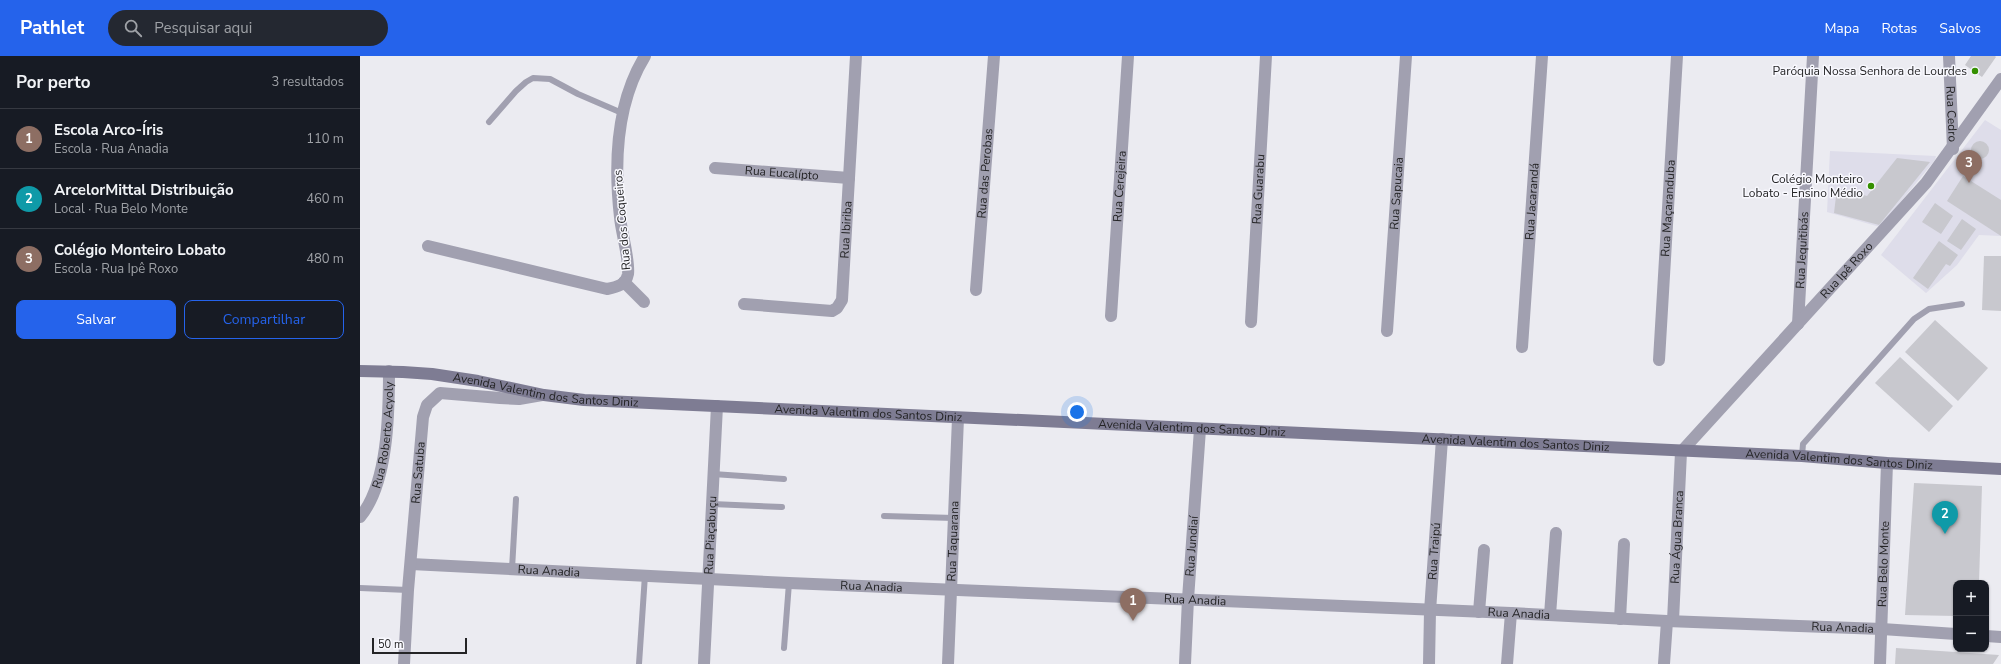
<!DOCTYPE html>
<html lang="pt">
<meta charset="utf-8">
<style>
:root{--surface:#171b24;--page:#242831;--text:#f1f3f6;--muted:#9ea1a6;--line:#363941;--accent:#2563eb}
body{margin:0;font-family:"Nunito Sans",sans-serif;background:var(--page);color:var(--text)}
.controls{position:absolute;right:12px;bottom:12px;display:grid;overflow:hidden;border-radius:8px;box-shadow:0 1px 3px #0004}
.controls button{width:36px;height:36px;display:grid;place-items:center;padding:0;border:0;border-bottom:1px solid var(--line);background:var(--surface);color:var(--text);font:20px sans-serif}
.scale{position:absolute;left:12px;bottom:10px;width:95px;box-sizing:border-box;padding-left:4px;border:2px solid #242426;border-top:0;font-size:11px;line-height:14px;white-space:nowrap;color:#242426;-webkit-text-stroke:3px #f8f8fe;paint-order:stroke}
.you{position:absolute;left:717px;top:356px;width:14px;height:14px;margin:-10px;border:3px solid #fff;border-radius:50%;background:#1a73e8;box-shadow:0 0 0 6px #1a73e833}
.badge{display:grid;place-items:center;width:26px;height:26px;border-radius:50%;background:var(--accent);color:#fff;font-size:13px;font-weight:700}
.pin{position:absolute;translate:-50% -33px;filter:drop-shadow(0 1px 2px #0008)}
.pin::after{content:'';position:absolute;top:21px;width:14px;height:12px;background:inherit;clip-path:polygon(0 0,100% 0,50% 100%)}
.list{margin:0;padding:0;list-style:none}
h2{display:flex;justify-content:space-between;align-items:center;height:52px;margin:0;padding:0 16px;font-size:17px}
h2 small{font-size:13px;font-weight:400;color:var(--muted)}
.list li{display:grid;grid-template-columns:26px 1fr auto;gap:12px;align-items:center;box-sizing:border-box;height:60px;padding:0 16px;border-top:1px solid var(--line)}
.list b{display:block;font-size:15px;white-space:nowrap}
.list p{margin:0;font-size:13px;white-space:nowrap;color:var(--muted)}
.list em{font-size:13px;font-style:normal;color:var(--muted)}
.actions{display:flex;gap:8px;padding:12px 16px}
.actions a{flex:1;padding:9px 0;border:1px solid var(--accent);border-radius:8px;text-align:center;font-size:14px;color:var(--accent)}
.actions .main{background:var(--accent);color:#fff}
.icon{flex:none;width:22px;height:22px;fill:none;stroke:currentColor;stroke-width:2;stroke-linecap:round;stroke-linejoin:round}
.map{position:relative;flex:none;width:1641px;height:608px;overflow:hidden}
header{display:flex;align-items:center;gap:24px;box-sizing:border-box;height:56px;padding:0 20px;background:var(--accent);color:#fff}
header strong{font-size:19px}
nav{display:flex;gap:22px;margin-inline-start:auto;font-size:14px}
.search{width:280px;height:36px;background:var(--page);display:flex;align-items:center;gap:10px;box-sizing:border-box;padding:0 14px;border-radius:22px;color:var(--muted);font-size:15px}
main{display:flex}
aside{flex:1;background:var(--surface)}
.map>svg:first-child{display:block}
</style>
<header>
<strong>Pathlet</strong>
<div class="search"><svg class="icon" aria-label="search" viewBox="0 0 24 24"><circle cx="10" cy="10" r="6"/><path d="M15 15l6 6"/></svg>Pesquisar aqui</div>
<nav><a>Mapa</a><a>Rotas</a><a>Salvos</a></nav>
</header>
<main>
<aside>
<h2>Por perto<small>3 resultados</small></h2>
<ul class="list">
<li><span class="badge" style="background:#8d6e63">1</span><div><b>Escola Arco-Íris</b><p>Escola · Rua Anadia</p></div><em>110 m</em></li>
<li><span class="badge" style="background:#0f9aa8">2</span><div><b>ArcelorMittal Distribuição</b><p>Local · Rua Belo Monte</p></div><em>460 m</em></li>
<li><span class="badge" style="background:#8d6e63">3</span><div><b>Colégio Monteiro Lobato</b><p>Escola · Rua Ipê Roxo</p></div><em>480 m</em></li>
</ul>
<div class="actions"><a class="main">Salvar</a><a>Compartilhar</a></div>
</aside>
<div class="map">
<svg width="1641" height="608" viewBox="0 0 1641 608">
<rect width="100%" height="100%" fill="#ebebf1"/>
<path fill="#deddea" d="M1625,64L1641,74V180L1619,179L1597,209L1566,237L1521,199Z
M1470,95L1576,100L1575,104L1520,171L1467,156Z"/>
<path fill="#c8c8ce" d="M1611,0H1635L1636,1L1622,21L1605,9Z
M1611 94a9 9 0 1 1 18 0a9 9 0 1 1-18 0Z
M1537,102L1570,106L1519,169L1474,157L1477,132L1507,140Z
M1603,120L1641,144V180L1587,145Z
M1575,147L1593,160L1581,178L1562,166Z
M1602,163L1616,173L1601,194L1587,185Z
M1579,185L1598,199L1590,210L1586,208L1568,233L1553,222Z
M1624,200H1641V255L1622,254Z
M1575,264L1628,312L1598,345L1545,296Z
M1540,301L1593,350L1569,376L1515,327Z
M1554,427L1622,430L1619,527H1596V560L1545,559Z
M1536,592L1639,599L1633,608H1535Z"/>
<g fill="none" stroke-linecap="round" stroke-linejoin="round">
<path stroke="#a1a0b0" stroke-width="6" d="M129,66L156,35L166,26L173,22L190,23L218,38L262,57
M1442,400L1443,388L1554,263L1569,253L1602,248
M353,418L424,423
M352,448L422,451
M524,460L594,462
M152,513L156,443
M0,532L48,534
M424,592L429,527
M279,608L285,519"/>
<g stroke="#a1a0b0" stroke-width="12">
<path id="s1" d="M1589,0L1593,93"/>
<path id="s2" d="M355,112L489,122"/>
<path d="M68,190L247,233C257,231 266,229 268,218C270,205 261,175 260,161C254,108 256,47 285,0"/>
<path d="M264,226L284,246"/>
<path id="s3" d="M616,234L634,0"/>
<path id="s4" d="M384,248L472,255L477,252L482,244L496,0"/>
<path id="s5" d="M751,260L768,0"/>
<path id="s6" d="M891,266L906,0"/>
<path id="s7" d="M1438,268L1453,0"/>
<path id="s8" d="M1027,275L1046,0"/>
<path id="s9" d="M1162,291L1182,0"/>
<path id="s10" d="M1299,304L1317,0"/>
<path id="s11" d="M0,461C28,428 29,358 29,315"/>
<path id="s12" d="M51,508L429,527L1151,557L1307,565L1522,573L1596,578"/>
<path d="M1119,556L1124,494"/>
<path d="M1190,559L1196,477"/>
<path d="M1260,563L1264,488"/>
<path id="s13" d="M1313,565L1321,396L1566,127L1641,23"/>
<path d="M1626,580L1641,581"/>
<path id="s14" d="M44,608L48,534L63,361L67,349L80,337L140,342L159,343L182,339"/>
<path id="s15" d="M344,608L357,350"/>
<path id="s16" d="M588,608L598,362"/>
<path id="s17" d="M825,608L828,543L840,373"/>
<path id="s18" d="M1069,608L1070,555L1082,383"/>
<path d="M1147,608L1151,557"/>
<path d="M1304,608L1307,565"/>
<path id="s19" d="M1520,608L1527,407"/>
</g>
<path stroke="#7e7c93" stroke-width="12" id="s20" d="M0,315L43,316L72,318L118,325L184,339L224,344L1442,400L1527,407L1641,413"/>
</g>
<g fill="#359001" stroke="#f8f8fe" stroke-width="1.5">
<circle cx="1615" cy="15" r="4"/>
<circle cx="1511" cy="130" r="4"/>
</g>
<g text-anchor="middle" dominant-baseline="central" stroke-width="3" stroke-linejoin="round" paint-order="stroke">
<g font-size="12" fill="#242426" stroke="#f8f8fe" text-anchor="end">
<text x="1607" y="15">Paróquia Nossa Senhora de Lourdes</text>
<text x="1503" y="123">Colégio Monteiro<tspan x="1503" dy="14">Lobato - Ensino Médio</tspan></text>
</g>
<g font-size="12" fill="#242426" stroke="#f8f8fe">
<text stroke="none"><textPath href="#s1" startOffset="58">Rua Cedro</textPath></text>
<text stroke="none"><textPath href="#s2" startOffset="67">Rua Eucalípto</textPath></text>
<text stroke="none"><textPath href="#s3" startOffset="117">Rua das Perobas</textPath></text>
<text stroke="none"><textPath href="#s5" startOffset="130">Rua Cerejeira</textPath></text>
<text stroke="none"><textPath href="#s6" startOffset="133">Rua Guarabu</textPath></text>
<text stroke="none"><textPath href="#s8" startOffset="138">Rua Sapucaia</textPath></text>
<text stroke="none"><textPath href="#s9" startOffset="146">Rua Jacarandá</textPath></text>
<text stroke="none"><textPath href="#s10" startOffset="152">Rua Maçaranduba</textPath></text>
<text transform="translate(262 164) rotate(-95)">Rua dos Coqueiros</text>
<text stroke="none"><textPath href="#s4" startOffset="174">Rua Ibiriba</textPath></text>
<text stroke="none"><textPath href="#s7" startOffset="74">Rua Jequitibás</textPath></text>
<text stroke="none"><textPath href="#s13" startOffset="415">Rua Ipê Roxo</textPath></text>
<text stroke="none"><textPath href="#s20" startOffset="187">Avenida Valentim dos Santos Diniz</textPath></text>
<text stroke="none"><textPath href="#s20" startOffset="511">Avenida Valentim dos Santos Diniz</textPath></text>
<text stroke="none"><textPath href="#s20" startOffset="835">Avenida Valentim dos Santos Diniz</textPath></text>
<text stroke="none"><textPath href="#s11" startOffset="87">Rua Roberto Acyoly</textPath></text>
<text stroke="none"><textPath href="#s20" startOffset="1159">Avenida Valentim dos Santos Diniz</textPath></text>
<text stroke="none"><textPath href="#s20" startOffset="1483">Avenida Valentim dos Santos Diniz</textPath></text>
<text stroke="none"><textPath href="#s14" startOffset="192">Rua Satuba</textPath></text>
<text stroke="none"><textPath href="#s15" startOffset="129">Rua Piaçabuçu</textPath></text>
<text stroke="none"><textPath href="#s13" startOffset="84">Rua Água Branca</textPath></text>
<text stroke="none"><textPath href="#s16" startOffset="123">Rua Taquarana</textPath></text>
<text stroke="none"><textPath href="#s17" startOffset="118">Rua Jundiaí</textPath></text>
<text stroke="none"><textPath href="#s18" startOffset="113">Rua Traipú</textPath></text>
<text stroke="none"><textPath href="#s19" startOffset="100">Rua Belo Monte</textPath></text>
<text stroke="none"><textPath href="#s12" startOffset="138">Rua Anadia</textPath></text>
<text stroke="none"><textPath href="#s12" startOffset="461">Rua Anadia</textPath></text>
<text stroke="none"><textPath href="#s12" startOffset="785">Rua Anadia</textPath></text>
<text stroke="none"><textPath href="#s12" startOffset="1109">Rua Anadia</textPath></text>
<text stroke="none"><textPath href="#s12" startOffset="1433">Rua Anadia</textPath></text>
</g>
</g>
</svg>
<div class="controls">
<button>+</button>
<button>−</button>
</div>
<div class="scale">50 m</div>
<div class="you"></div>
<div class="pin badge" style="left:773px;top:565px;background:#8d6e63">1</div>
<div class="pin badge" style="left:1585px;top:478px;background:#0f9aa8">2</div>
<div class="pin badge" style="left:1609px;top:127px;background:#8d6e63">3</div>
</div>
</main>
